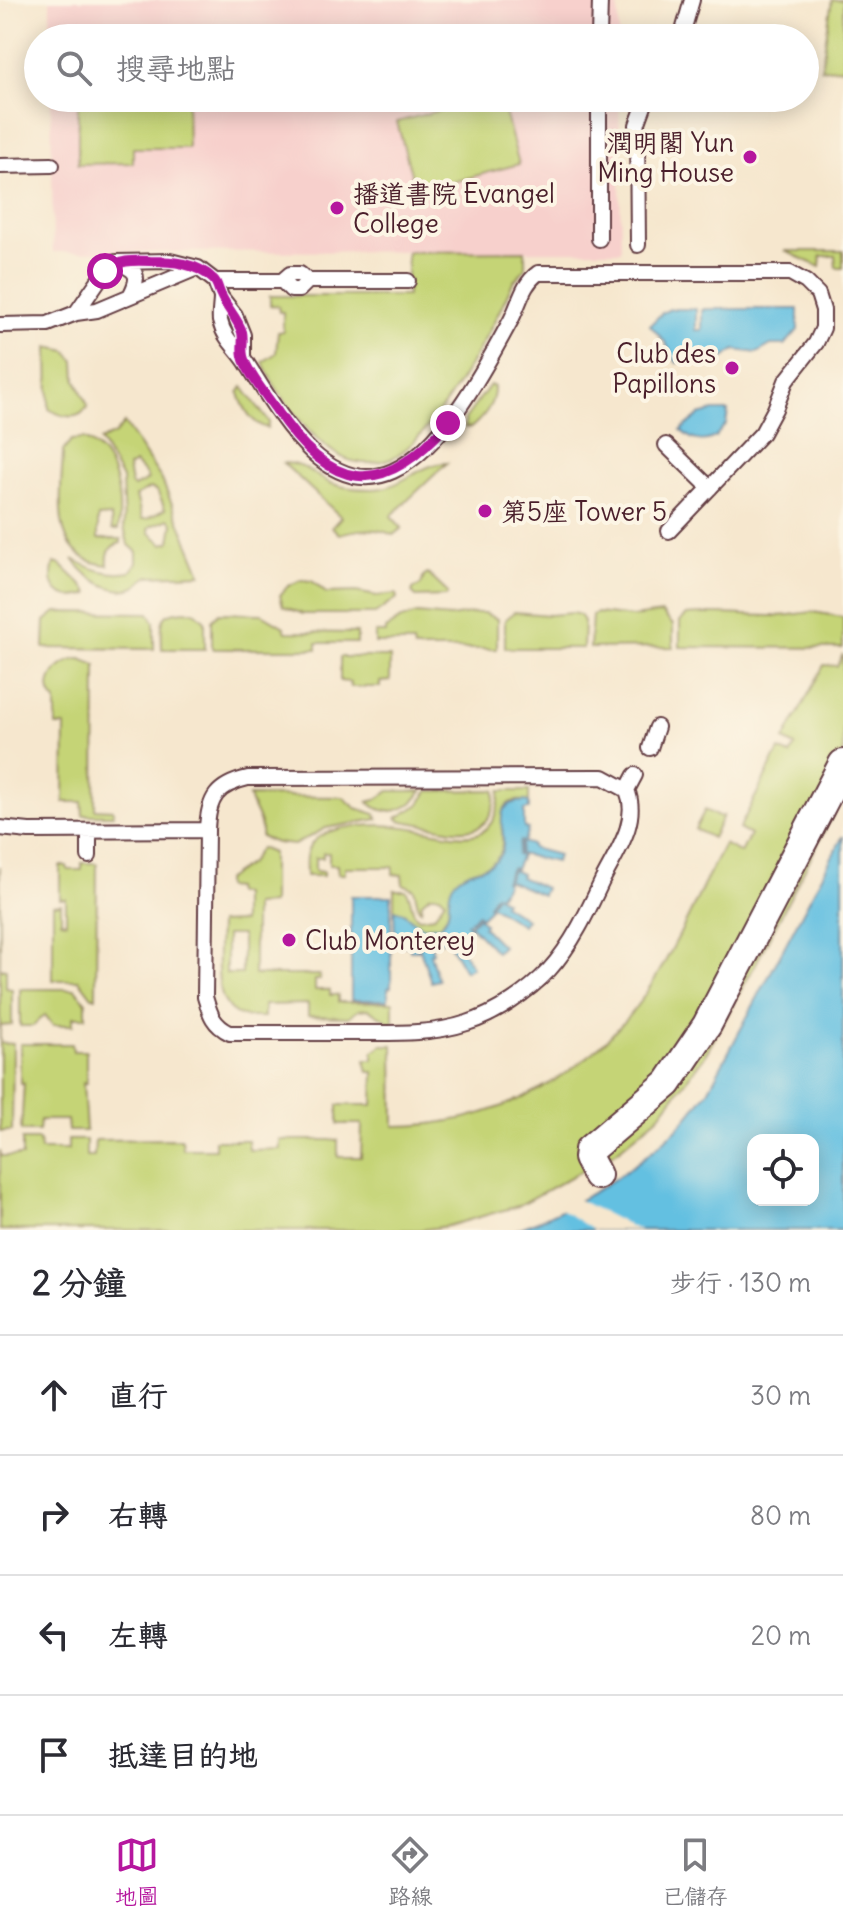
<!DOCTYPE html>
<html lang="zh-TW">
<meta charset="utf-8">
<style>
:root{--surface:#fff;--page:#f2f2f3;--text:#2b2b33;--muted:#7c7c81;--line:#e1e1e2;--accent:#b5179e}
body{margin:0;font-family:Delius,"LXGW WenKai TC",sans-serif;background:var(--page);color:var(--text)}
.controls{position:absolute;right:24px;bottom:24px;display:grid;overflow:hidden;border-radius:16px;box-shadow:0 4px 20px #0003}
.controls button{width:72px;height:72px;display:grid;place-items:center;padding:0;border:0;border-bottom:2px solid var(--line);background:var(--surface);color:var(--text);font:40px sans-serif}
.stop{position:absolute;width:24px;height:24px;margin:-18px;border:6px solid #b5179e;border-radius:50%;background:#fff}
.stop.end{background:#b5179e;border-color:#fff;box-shadow:0 2px 8px #0008}
.list{margin:0;padding:0;list-style:none}
h2{display:flex;justify-content:space-between;align-items:center;height:104px;margin:0;padding:0 32px;font-size:34px}
h2 small{font-size:26px;font-weight:400;color:var(--muted)}
.list li{display:grid;grid-template-columns:52px 1fr auto;gap:24px;align-items:center;box-sizing:border-box;height:120px;padding:0 32px;border-top:2px solid var(--line)}
.list b{display:block;font-size:30px;white-space:nowrap}
.list em{font-size:26px;font-style:normal;color:var(--muted)}
.icon{flex:none;width:44px;height:44px;fill:none;stroke:currentColor;stroke-width:2;stroke-linecap:round;stroke-linejoin:round}
.map{position:relative;flex:none;width:843px;height:1230px;overflow:hidden}
.search{position:absolute;background:var(--surface);box-shadow:0 4px 20px #0003;left:24px;right:24px;top:24px;height:88px;display:flex;align-items:center;gap:20px;box-sizing:border-box;padding:0 28px;border-radius:44px;color:var(--muted);font-size:30px}
.sheet{height:584px;background:var(--surface)}
nav{display:flex;justify-content:space-around;align-items:center;box-sizing:border-box;height:112px;border-top:2px solid var(--line);background:var(--surface);font-size:22px;color:var(--muted)}
nav a{display:grid;justify-items:center;gap:4px}
nav .on{color:var(--accent)}
.map>svg:first-child{display:block}
</style>
<div class="map">
<svg width="843" height="1230" viewBox="0 0 843 1230">
<rect width="100%" height="100%" fill="#fcf5e5"/>
<filter id="ink" filterUnits="userSpaceOnUse"><feTurbulence type="fractalNoise" baseFrequency=".0125" numOctaves="2"/><feDisplacementMap in="SourceGraphic" scale="16" xChannelSelector="R" yChannelSelector="G"/><feConvolveMatrix kernelMatrix="1 2 1 2 8 2 1 2 1" color-interpolation-filters="sRGB"/></filter>
<filter id="wash" filterUnits="userSpaceOnUse"><feTurbulence type="fractalNoise" baseFrequency=".006" numOctaves="4" result="noise"/><feDisplacementMap in="SourceGraphic" scale="32" xChannelSelector="R" yChannelSelector="G"/><feGaussianBlur stdDeviation="1.8" result="paint"/><feColorMatrix in="noise" values="0 0 0 0 0 0 0 0 0 0 0 0 0 0 0 0 0 1.4 0 .05"/><feComposite in="paint" operator="in"/></filter>
<g filter="url(#wash)">
<rect width="100%" height="100%" fill="#f6e7ce"/>
<path fill="#f7d0cc" d="M50,0H618L619,38H50Z
M51,98H619L621,251L53,252Z"/>
<path fill="#c5d476" stroke="#887a50" stroke-width="2" fill-rule="evenodd" d="M832,0H843V68L821,69Z
M78,98H187L188,148H133V163L78,164Z
M485,98H501L519,164L416,192L397,122Z
M525,251V269L513,282C494,325 432,445 387,460C352,471 329,452 307,428C289,408 273,387 263,362L276,353L278,332L283,331V312H279L278,306L270,305V296H407V252Z
M785,251H843V268H836L835,256H821L820,267Z
M48,347L67,351L75,362L76,380L88,406C79,422 62,417 49,409Z
M490,385L494,387C495,404 484,416 472,427L465,428V419Z
M243,387L269,422L267,428C252,424 243,408 239,393Z
M124,423L162,480L201,574L150,576C142,578 142,583 135,587C114,597 84,576 73,559C91,569 109,576 130,572L137,563V552L128,544L124,527L122,479L100,441L115,434ZM135,463L146,475L148,480L134,487L131,484L128,467ZM150,488L157,491L165,509L147,519H142L136,496ZM169,519L173,524L170,542L163,544L150,533L149,529L151,526Z
M83,439C117,453 122,500 118,530H112L111,516L98,517V539H121V543C108,546 107,554 108,565C47,559 62,495 63,451L72,440Z
M283,463C303,463 311,473 328,482C341,488 357,489 371,489C401,490 419,463 447,463L391,516L402,528L393,535C375,527 358,529 339,534L332,527L341,517Z
M54,563L61,565L88,591L89,594C63,602 46,592 54,563Z
M428,574L448,593L446,596L416,597L412,593L413,589L421,585L424,576Z
M301,580L312,581L326,593L356,592L377,596L396,594L397,598L375,614H303L283,606L280,595L288,586Z
M194,611L205,621V649H162C161,617 159,611 194,611Z
M56,612L149,613L154,622V649L44,648L45,621Z
M514,612L549,615L573,613L580,615L584,621L583,648H505V620Z
M813,612L843,617V648L680,647V621L687,615C717,612 746,616 775,616C788,616 801,613 813,612Z
M219,613L262,614L284,627L286,632L357,633V643H317V649H212V620Z
M476,613H484L497,619V649H414L413,643H375V633H386V629L401,619L417,614L450,617Z
M598,613L632,617L662,613L673,625V647L590,648L592,615Z
M843,654V795L754,967L704,1057L659,1116L616,1152L518,1206L448,1226L420,1230H0V1150L1,1156H22V1140H39L40,1150H68V1140H86V1157H94L95,1140L182,1139L183,1149H215V1140H248L249,1150L280,1149V1140H338V1157H361L362,1124H338V1105H373L374,1072H368L365,1060H373V1051L382,1045H393L394,1126C494,1126 586,1078 644,996C676,949 698,894 724,844L741,853L750,835L739,829L779,750L790,755L795,746L784,740L824,665L837,666Z
M340,657H390V681L380,682V687H350V682L340,681Z
M81,659L96,665L95,809L113,810V815H83L82,802H64L65,726H56V701C38,685 59,659 81,659Z
M495,790C495,853 438,824 401,821L397,818L420,804L428,791Z
M389,791H422C410,810 387,819 368,802L376,800Z
M500,791H529V802C487,792 510,839 499,856C488,872 468,866 456,881C445,896 455,914 438,926L420,927L402,912L394,910V890H406C413,899 409,911 419,918L434,916L445,900L440,895H430L422,902L421,910L419,909L414,889L403,884L402,875L393,874V867H345V874H338L337,865H329V853H323V858H315V871L323,872V876H306C306,865 304,855 310,846C326,820 392,824 418,829C459,835 496,851 500,791Z
M249,796L343,797L356,808L375,814L378,819L326,828L294,845L276,843L261,837C263,820 252,810 249,796Z
M705,810L718,817L723,816L712,838L695,829Z
M260,848L272,853V904L254,905V975H319L320,980H315V990H330V995H338V1002H393V1024L368,1009L359,1010L348,1017L308,1016V1004L264,1005V1017C256,1017 247,1018 239,1015C210,1004 219,948 219,923L242,922V894L235,893L234,888L225,887V880L250,863ZM226,935H242V974H226Z
M82,863H95L97,865L96,997H92L79,980H53V905L61,904V921L66,922V899H60V866H67L68,870H82Z
M0,866V968L6,969V988L12,989V1025L0,1026V1043L13,1044L12,1131H0Z
M20,989H75L86,1002V1017H73V1025H53L45,1015L33,1026H20Z
M20,1044H72L73,1051H86V1083H83L86,1131H68L67,1120H40L39,1131H21L24,1083H20Z"/>
<path fill="#63c0e1" stroke="#567086" stroke-width="2" fill-rule="evenodd" d="M670,309H696V330H702V309H798V330L785,345H771L757,353L735,350L724,358L701,356L677,363L665,342L650,325L662,313Z
M714,411H728L726,424L715,437C702,444 690,440 681,430L699,415Z
M525,801L529,802V809L524,810V828L528,829L524,842L520,841L517,855L521,856L515,869L511,868L505,881L507,882L499,896L495,894L488,905L490,908L481,917L478,914L467,924L470,927L458,934L456,930L444,937L445,940L433,945L430,941L417,945L418,950H410V946L395,945L394,910L402,912L422,927L441,925C455,910 444,899 453,884C465,866 489,873 500,855C512,834 484,804 525,801Z
M843,836V1230H516C575,1207 631,1173 677,1129C688,1118 698,1104 708,1091ZM753,1140H813V1200H753Z
M522,842L532,845V848L558,855L556,862L519,854Z
M512,870L521,874L520,877L545,888L542,895L507,880Z
M496,895L505,901L503,904L526,919L522,925L490,905Z
M351,896H391V987L388,988V1000H351Z
M478,917L485,924L483,927L502,946L496,952L470,925Z
M456,932L461,941L458,944L472,967L465,971L446,938Z
M430,943L433,952L430,954L438,980L431,982L419,946Z"/>
<path fill="#f6e7ce" d="M575,1198L630,1226L640,1230H593L559,1208Z"/>
</g>
<g filter="url(#ink)">
<g fill="none" stroke-linecap="round" stroke-linejoin="round">
<defs>
<path id="lane" d="M599,38L600,0
M681,38L692,0
M0,166L52,165
M599,239V98
M638,245L637,125L647,98
M116,262C136,270 141,274 131,294
M215,281H282L290,274H300L308,281H408
M282,281L291,290H299L308,281
M221,297C221,305 219,314 220,321C224,339 237,348 246,362C275,407 325,502 393,471C443,448 485,368 511,320C520,303 522,285 538,273H790L806,282L818,294L823,310V328L816,343L786,381L775,409L762,433L669,531
M76,313L105,271L116,262L170,261L198,268L215,281L221,297L235,315L243,335V357
M0,325L48,324L76,313L97,310L197,268
M666,445L710,488
M650,748L657,727
M627,790L635,775
M0,828L29,831L207,830C208,798 217,785 248,778L603,777L627,790C640,821 616,853 602,881C588,911 572,945 549,970C528,992 496,1014 467,1023C431,1035 390,1033 352,1033C311,1033 270,1033 230,1033C213,1025 210,1014 205,997L207,830
M89,831V856"/>
<path id="street" d="M597,1175L588,1158L589,1150L668,1083L707,1025L843,764"/>
</defs>
<use href="#lane" stroke="#643d43" stroke-width="18"/>
<use href="#street" stroke="#643d43" stroke-width="32"/>
<use href="#lane" stroke="#fff" stroke-width="14"/>
<use href="#street" stroke="#fff" stroke-width="28"/>
</g>
</g>
<g fill="none" stroke-linecap="round" stroke-linejoin="round" filter="url(#ink)">
<path stroke="#b5179e" stroke-width="10" d="M105,271C119,260 132,260 150,261C172,261 197,263 213,279C218,283 218,290 221,295C227,309 237,317 242,332C244,340 241,348 243,356C246,371 266,395 275,408C330,491 381,501 448,423"/>
</g>
<g fill="#b5179e" stroke="#fcf5e5" stroke-width="3">
<circle cx="750" cy="157" r="8"/>
<circle cx="337" cy="208" r="8"/>
<circle cx="732" cy="368" r="8"/>
<circle cx="485" cy="511" r="8"/>
<circle cx="289" cy="940" r="8"/>
</g>
<g text-anchor="middle" dominant-baseline="central" stroke-width="8" stroke-linejoin="round" paint-order="stroke">
<g font-size="26" fill="#4a1f2b" stroke="#fcf5e5" text-anchor="start">
<text x="734" y="142" text-anchor="end">潤明閣 Yun<tspan x="734" dy="30">Ming House</tspan></text>
<text x="353" y="193">播道書院 Evangel<tspan x="353" dy="30">College</tspan></text>
<text x="716" y="353" text-anchor="end">Club des<tspan x="716" dy="30">Papillons</tspan></text>
<text x="501" y="511">第5座 Tower 5</text>
<text x="305" y="940">Club Monterey</text>
</g>
</g>
</svg>
<div class="controls">
<button><svg class="icon" aria-label="locate" viewBox="0 0 24 24"><circle cx="12" cy="12" r="6"/><path d="M12 2v4M12 18v4M2 12h4M18 12h4"/></svg></button>
</div>
<div class="stop" style="left:105px;top:271px"></div>
<div class="stop end" style="left:448px;top:423px"></div>
<div class="search"><svg class="icon" aria-label="search" viewBox="0 0 24 24"><circle cx="10" cy="10" r="6"/><path d="M15 15l6 6"/></svg>搜尋地點</div>
</div>
<section class="sheet">
<h2>2 分鐘<small>步行 · 130 m</small></h2>
<ul class="list">
<li><svg class="icon" aria-label="ahead" viewBox="0 0 24 24"><path d="M12 20V5M6 11l6-6 6 6"/></svg><div><b>直行</b></div><em>30 m</em></li>
<li><svg class="icon" aria-label="right" viewBox="0 0 24 24"><path d="M7 20v-9h11M14 6l5 5-5 5"/></svg><div><b>右轉</b></div><em>80 m</em></li>
<li><svg class="icon" aria-label="left" viewBox="0 0 24 24"><path d="M17 20v-9H6M10 6l-5 5 5 5"/></svg><div><b>左轉</b></div><em>20 m</em></li>
<li><svg class="icon" aria-label="arrive" viewBox="0 0 24 24"><path d="M6 21V4h12l-3 4 3 4H6"/></svg><div><b>抵達目的地</b></div></li>
</ul>
</section>
<nav>
<a class="on"><svg class="icon" aria-label="map" viewBox="0 0 24 24"><path d="M3 6l6-2 6 2 6-2v14l-6 2-6-2-6 2zM9 4v14M15 6v14"/></svg>地圖</a>
<a><svg class="icon" aria-label="directions" viewBox="0 0 24 24"><path d="M12 3l9 9-9 9-9-9zM9 14v-3h6M13 9l2 2-2 2"/></svg>路線</a>
<a><svg class="icon" aria-label="saved" viewBox="0 0 24 24"><path d="M7 4h10v16l-5-4-5 4z"/></svg>已儲存</a>
</nav>
